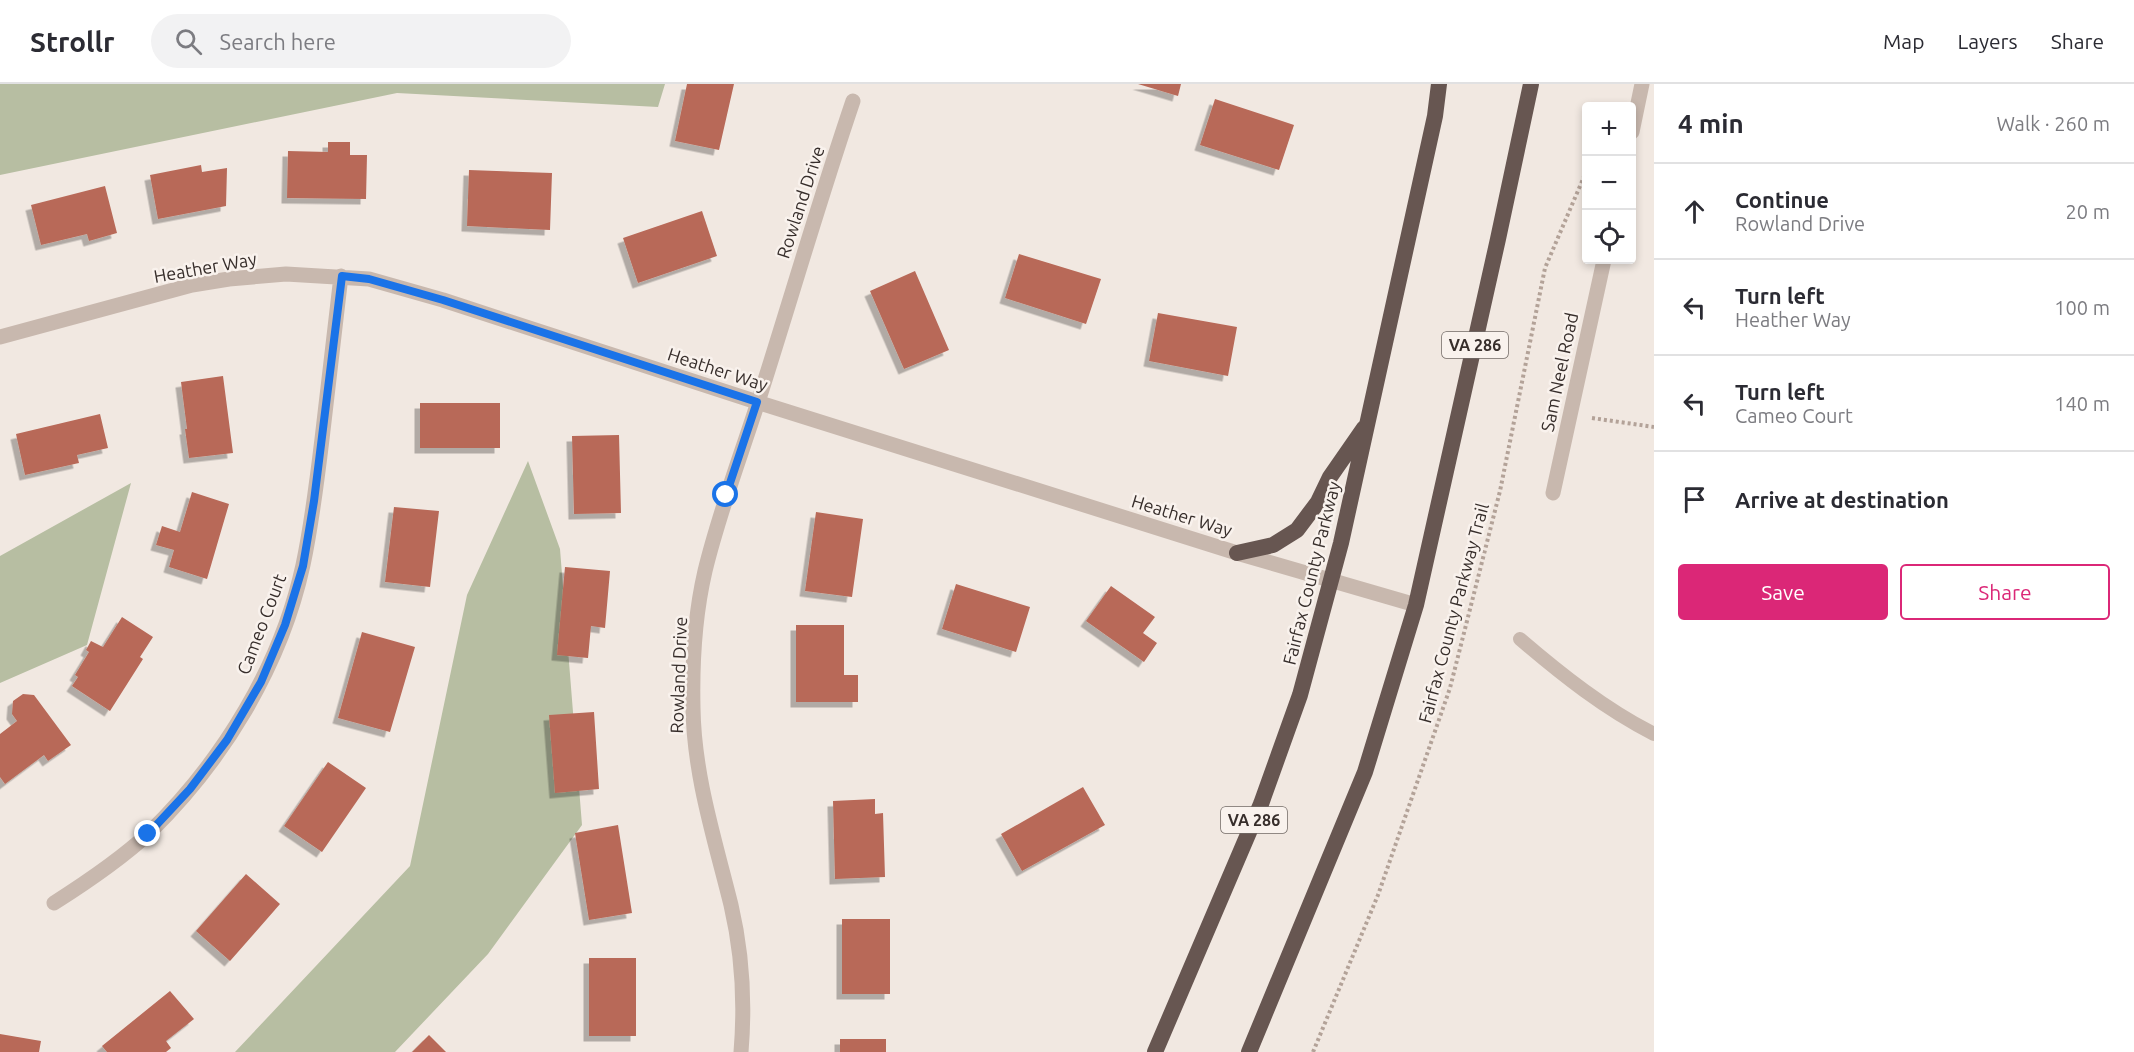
<!DOCTYPE html>
<meta charset="utf-8">
<style>
:root{--surface:#fff;--page:#f2f2f3;--text:#2b2b33;--muted:#7c7c81;--line:#e1e1e2;--accent:#db2777}
body{margin:0;font-family:Ubuntu,sans-serif;background:var(--page);color:var(--text)}
.controls{position:absolute;right:18px;top:18px;display:grid;overflow:hidden;border-radius:6px;box-shadow:0 3px 9px #0003}
.controls button{width:54px;height:54px;display:grid;place-items:center;padding:0;border:0;border-bottom:2px solid var(--line);background:var(--surface);color:var(--text);font:30px sans-serif}
.stop{position:absolute;width:18px;height:18px;margin:-14px;border:4px solid #1a73e8;border-radius:50%;background:#fff}
.stop.end{background:#1a73e8;border-color:#fff;box-shadow:0 2px 6px #0008}
.list{margin:0;padding:0;list-style:none}
h2{display:flex;justify-content:space-between;align-items:center;height:78px;margin:0;padding:0 24px;font-size:26px}
h2 small{font-size:20px;font-weight:400;color:var(--muted)}
.list li{display:grid;grid-template-columns:39px 1fr auto;gap:18px;align-items:center;box-sizing:border-box;height:96px;padding:0 24px;border-top:2px solid var(--line)}
.list b{display:block;font-size:22px;white-space:nowrap}
.list p{margin:0;font-size:20px;white-space:nowrap;color:var(--muted)}
.list em{font-size:20px;font-style:normal;color:var(--muted)}
.actions{display:flex;gap:12px;padding:18px 24px}
.actions a{flex:1;padding:14px 0;border:2px solid var(--accent);border-radius:6px;text-align:center;font-size:21px;color:var(--accent)}
.actions .main{background:var(--accent);color:#fff}
.icon{flex:none;width:33px;height:33px;fill:none;stroke:currentColor;stroke-width:2;stroke-linecap:round;stroke-linejoin:round}
.map{position:relative;flex:none;width:1654px;height:968px;overflow:hidden}
header{display:flex;align-items:center;gap:36px;box-sizing:border-box;height:84px;padding:0 30px;background:var(--surface);border-bottom:2px solid var(--line)}
header strong{font-size:28px}
nav{display:flex;gap:33px;margin-inline-start:auto;font-size:21px}
.search{width:420px;height:54px;background:var(--page);display:flex;align-items:center;gap:15px;box-sizing:border-box;padding:0 21px;border-radius:33px;color:var(--muted);font-size:22px}
main{display:flex}
aside{flex:1;background:var(--surface)}
.map>svg:first-child{display:block}
</style>
<header>
<strong>Strollr</strong>
<div class="search"><svg class="icon" aria-label="search" viewBox="0 0 24 24"><circle cx="10" cy="10" r="6"/><path d="M15 15l6 6"/></svg>Search here</div>
<nav><a>Map</a><a>Layers</a><a>Share</a></nav>
</header>
<main>
<div class="map">
<svg width="1654" height="968" viewBox="0 0 1654 968">
<defs>
<filter id="shadow"><feDropShadow dx="-5.5" dy="5.5" stdDeviation="0" flood-color="#0004"/></filter>
</defs>
<rect width="100%" height="100%" fill="#f1e8e1"/>
<path fill="#b7bea2" d="M0,0H665L658,23L397,9L0,91Z
M528,377L560,465L582,741L488,870L395,968H235L410,782L467,511Z
M131,399L87,561L0,599V472Z"/>
<path fill="#b86958" filter="url(#shadow)" d="M687,0H734L719,66L675,57Z
M1138,0H1181L1178,12Z
M1215,15L1294,41L1279,86L1200,61Z
M328,58H350V71H367L366,115L287,114L288,67L328,68Z
M201,81L202,88L227,84L226,122L158,135L150,91Z
M469,86L552,89L550,146L467,142Z
M105,102L117,149L89,157L87,150L41,161L31,121Z
M702,127L717,172L638,199L623,154Z
M1019,170L1101,195L1086,240L1005,214Z
M915,187L949,266L904,285L870,207Z
M1158,229L1237,243L1228,292L1149,277Z
M223,292L233,369L189,374L185,345H187L181,298Z
M420,319H500V364H420Z
M100,330L108,364L77,371L79,379L25,391L16,350Z
M619,351L621,429L574,430L572,352Z
M192,408L229,420L207,495L169,483L174,466L156,461L162,442L180,448Z
M394,423L439,427L430,503L385,498Z
M816,428L863,435L852,513L805,507Z
M565,483L610,487L605,544L591,542L588,574L557,571Z
M956,500L1030,523L1016,568L942,545Z
M1111,502L1155,533L1143,549L1157,559L1144,578L1086,537Z
M122,533L153,553L140,573L143,575L110,627L72,602L78,593L75,591L89,568L86,566L91,557L103,563Z
M796,541H844V591H858V618H796Z
M362,548L415,563L390,648L338,634Z
M23,610L34,611L71,661L48,677L44,671L5,700L0,693V650L17,637L12,630L13,617Z
M594,628L599,705L555,709L549,631Z
M328,678L366,704L322,768L284,742Z
M1083,703L1105,741L1022,787L1001,750Z
M875,715V730L883,729L885,793L835,795L833,717Z
M618,741L632,829L589,836L575,749Z
M246,790L280,820L230,877L196,847Z
M842,835H890V910H842Z
M589,874H636V952H589Z
M170,907L194,935L166,957L171,964L166,968H107L102,962Z
M0,950L41,957L39,968H0Z
M429,951L446,968H412Z
M840,955H886V968H840Z"/>
<g fill="none" stroke-linecap="round" stroke-linejoin="round">
<path stroke="#b3a298" stroke-width="4" stroke-dasharray="3 3" stroke-linecap="butt" d="M1592,334L1654,343
M1313,968L1378,811L1450,604L1500,407L1545,184L1586,88"/>
<path stroke="#c8b8ae" stroke-width="14" d="M1520,555C1562,591 1605,625 1654,650"/>
<path stroke="#c8b8ae" stroke-width="15" d="M1632,48L1642,0
M0,253L192,201L229,195L286,190L369,195L443,216L757,318L1237,469L1416,521
M1553,409L1604,176
M54,819C87,798 120,776 149,749C223,677 281,582 303,481C312,439 317,397 322,355C328,300 335,246 341,192
M741,968C745,920 742,868 731,821C715,756 694,692 693,624C692,579 695,530 705,487C719,429 740,374 758,318C790,218 819,117 853,17"/>
<path stroke="#675651" stroke-width="16" d="M1237,469L1273,461L1297,446L1318,418L1330,393L1364,344
M1155,968L1261,720L1300,611L1341,459L1435,32L1439,0
M1249,968L1365,688L1416,521L1498,155L1531,0"/>
</g>
<g fill="none" stroke-linecap="round" stroke-linejoin="round">
<path stroke="#1a73e8" stroke-width="8" d="M148,750L190,705L227,656L261,598L285,541L303,482L314,417L342,192L369,195L443,216L757,318L726,411"/>
</g>
<g text-anchor="middle" dominant-baseline="central" stroke-width="5" stroke-linejoin="round" paint-order="stroke">
<g fill="#f9f2ed" stroke="#716965" stroke-width="1.5">
<rect x="1442" y="248" width="66" height="26" rx="4.5"/>
<rect x="1221" y="723" width="66" height="26" rx="4.5"/>
</g>
<g font-size="16" font-weight="bold" fill="#372e2b">
<text x="1475" y="261">VA 286</text>
<text x="1254" y="736">VA 286</text>
</g>
<g font-size="18" fill="#372e2b" stroke="#f9f2ed">
<text transform="translate(800 118) rotate(-72)">Rowland Drive</text>
<text transform="translate(205 183) rotate(-10)">Heather Way</text>
<text transform="translate(718 285) rotate(18)">Heather Way</text>
<text transform="translate(1559 288) rotate(-78)">Sam Neel Road</text>
<text transform="translate(1182 431) rotate(17)">Heather Way</text>
<text transform="translate(1311 489) rotate(-76)">Fairfax County Parkway</text>
<text transform="translate(1453 529) rotate(-75)">Fairfax County Parkway Trail</text>
<text transform="translate(261 540) rotate(-69)">Cameo Court</text>
<text transform="translate(678 591) rotate(-88)">Rowland Drive</text>
</g>
</g>
</svg>
<div class="controls">
<button>+</button>
<button>−</button>
<button><svg class="icon" aria-label="locate" viewBox="0 0 24 24"><circle cx="12" cy="12" r="6"/><path d="M12 2v4M12 18v4M2 12h4M18 12h4"/></svg></button>
</div>
<div class="stop" style="left:726px;top:411px"></div>
<div class="stop end" style="left:148px;top:750px"></div>
</div>
<aside>
<h2>4 min<small>Walk · 260 m</small></h2>
<ul class="list">
<li><svg class="icon" aria-label="ahead" viewBox="0 0 24 24"><path d="M12 20V5M6 11l6-6 6 6"/></svg><div><b>Continue</b><p>Rowland Drive</p></div><em>20 m</em></li>
<li><svg class="icon" aria-label="left" viewBox="0 0 24 24"><path d="M17 20v-9H6M10 6l-5 5 5 5"/></svg><div><b>Turn left</b><p>Heather Way</p></div><em>100 m</em></li>
<li><svg class="icon" aria-label="left" viewBox="0 0 24 24"><path d="M17 20v-9H6M10 6l-5 5 5 5"/></svg><div><b>Turn left</b><p>Cameo Court</p></div><em>140 m</em></li>
<li><svg class="icon" aria-label="arrive" viewBox="0 0 24 24"><path d="M6 21V4h12l-3 4 3 4H6"/></svg><div><b>Arrive at destination</b></div></li>
</ul>
<div class="actions"><a class="main">Save</a><a>Share</a></div>
</aside>
</main>
